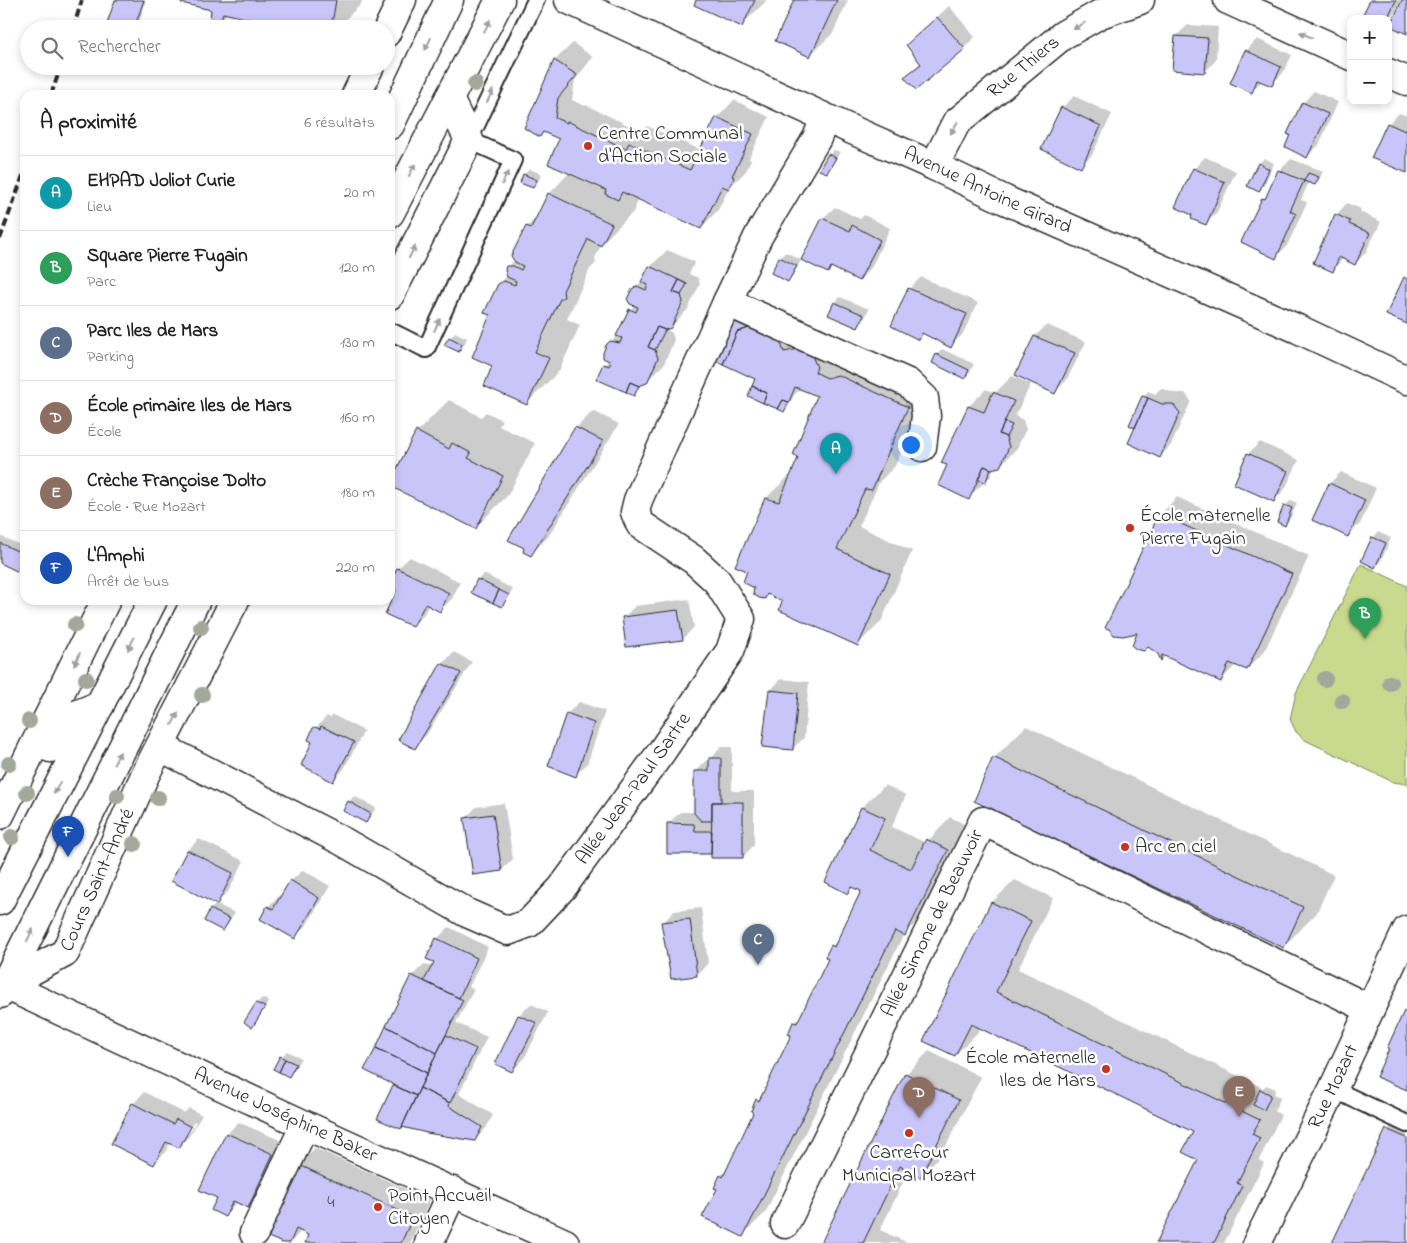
<!DOCTYPE html>
<html lang="fr">
<meta charset="utf-8">
<style>
:root{--surface:#fff;--page:#f2f2f2;--text:#202124;--muted:#757577;--line:#e0e0e0;--accent:#db2777}
body{margin:0;font-family:"Indie Flower",sans-serif;background:var(--page);color:var(--text)}
.controls{position:absolute;right:15px;top:15px;display:grid;overflow:hidden;border-radius:10px;box-shadow:0 2px 8px #0003}
.controls button{width:45px;height:45px;display:grid;place-items:center;padding:0;border:0;border-bottom:1px solid var(--line);background:var(--surface);color:var(--text);font:25px sans-serif}
.you{position:absolute;left:910px;top:444px;width:18px;height:18px;margin:-12px;border:4px solid #fff;border-radius:50%;background:#1a73e8;box-shadow:0 0 0 8px #1a73e833}
.badge{display:grid;place-items:center;width:32px;height:32px;border-radius:50%;background:var(--accent);color:#fff;font-size:16px;font-weight:700}
.pin{position:absolute;translate:-50% -41px;filter:drop-shadow(0 1px 2px #0008)}
.pin::after{content:'';position:absolute;top:26px;width:18px;height:15px;background:inherit;clip-path:polygon(0 0,100% 0,50% 100%)}
.list{margin:0;padding:0;list-style:none}
h2{display:flex;justify-content:space-between;align-items:center;height:65px;margin:0;padding:0 20px;font-size:21px}
h2 small{font-size:16px;font-weight:400;color:var(--muted)}
.list li{display:grid;grid-template-columns:32px 1fr auto;gap:15px;align-items:center;box-sizing:border-box;height:75px;padding:0 20px;border-top:1px solid var(--line)}
.list b{display:block;font-size:19px;white-space:nowrap}
.list p{margin:0;font-size:16px;white-space:nowrap;color:var(--muted)}
.list em{font-size:16px;font-style:normal;color:var(--muted)}
.icon{flex:none;width:28px;height:28px;fill:none;stroke:currentColor;stroke-width:2;stroke-linecap:round;stroke-linejoin:round}
.map{position:relative;flex:none;width:1407px;height:1243px;overflow:hidden}
.search{position:absolute;background:var(--surface);box-shadow:0 2px 8px #0003;left:20px;top:20px;width:375px;height:55px;display:flex;align-items:center;gap:12px;box-sizing:border-box;padding:0 18px;border-radius:28px;color:var(--muted);font-size:19px}
.panel{position:absolute;background:var(--surface);box-shadow:0 2px 8px #0003;left:20px;top:90px;width:375px;height:515px;border-radius:15px}
.map>svg:first-child{display:block}
</style>
<div class="map">
<svg width="1407" height="1243" viewBox="0 0 1407 1243">
<rect width="100%" height="100%" fill="#fff"/>
<filter id="ink" filterUnits="userSpaceOnUse"><feTurbulence type="fractalNoise" baseFrequency=".02" numOctaves="2"/><feDisplacementMap in="SourceGraphic" scale="10" xChannelSelector="R" yChannelSelector="G"/><feConvolveMatrix kernelMatrix="1 2 1 2 8 2 1 2 1" color-interpolation-filters="sRGB"/></filter>
<g filter="url(#ink)">
<path fill="#c9da8e" stroke="#7a825c" d="M1361,564L1407,586V784L1393,782L1305,740L1296,732L1290,719L1296,693Z"/>
<path fill="#0003" fill-rule="evenodd" d="M117,0H146L137,29H107Z
M183,0H362L361,4L336,29H285L286,26L228,13L220,21L213,9Z
M698,0H767L742,25Z
M795,0H848L833,33L810,55Z
M1371,0H1401L1396,11L1388,19H1376Z
M949,6L975,37L964,48L906,77L921,62L919,34Z
M1188,25L1218,27L1216,60L1205,72L1176,36Z
M1257,39L1292,55L1283,73L1271,85L1262,81L1252,91L1246,51Z
M573,43L593,57L575,80L572,100L585,106L586,105L642,132L647,126L701,150L717,118L734,100L769,117L750,156L749,159L751,160L746,171L729,188L718,210L701,228L639,199L633,212L602,243L595,258L596,263L590,269L567,319L580,325L559,371L527,403L494,366L492,314L499,284L508,275L507,267L515,260L527,227L539,214L549,194L570,172L561,139L545,131L540,136L525,128L555,60Z
M378,71L383,73L373,95H364Z
M248,91L256,95H243Z
M1314,91L1338,102L1319,145L1307,156L1303,103Z
M1074,96L1112,114L1092,155L1080,167L1062,108Z
M1399,113L1407,116V172L1388,124Z
M834,150L840,152L832,166L827,171L829,155Z
M1205,157L1236,171L1217,212L1206,224L1194,169Z
M1264,158L1274,163L1264,185L1259,190V164Z
M1291,159L1323,171L1320,178L1315,184L1309,182L1301,200L1307,202L1287,246L1275,257L1263,199L1270,193L1279,171Z
M530,169L542,174L538,181L533,187L521,182L524,174Z
M1347,203L1361,209L1360,212L1381,222L1366,252L1355,264L1344,258L1332,270L1336,215Z
M835,207L860,219L864,215L890,228L871,268L859,280L832,266L828,271L803,259L823,218Z
M667,250L695,262L689,274L698,278L700,284L688,309L671,327L667,328V330L672,333L674,340L664,364L646,382L642,383L633,395L604,365L609,360L607,346L618,335L630,310L635,305L633,290L644,279L650,267Z
M786,252L801,260L793,275L787,280L772,273L780,257Z
M921,277L978,303L962,335L951,346L925,333L919,338L909,289Z
M840,297L869,309L863,322L858,327L835,303Z
M772,306L803,318L807,330L821,326L834,333L839,343L930,384L895,466L880,481L859,526L912,551L881,622L858,644L783,600L768,594L764,597L756,588L748,570L766,498L789,476H792L800,458L818,395L801,388L794,395L789,405L784,411L756,378L732,320Z
M1047,325L1086,342L1066,381L1054,393L1016,375L1035,336Z
M455,332L467,338L464,345L458,351L450,338Z
M942,349L974,364L970,372L965,377L937,355Z
M1012,376L1031,384L1015,416L1023,420L1026,429L1017,448L1000,466L994,467L991,476L968,498L948,465L943,463L969,406L986,389L995,393Z
M1161,388L1174,393H1185L1191,401L1171,445L1160,457L1136,427L1143,397L1148,391L1155,394Z
M449,400L481,417L486,412L502,420L499,426L535,443L508,495L476,527L417,432Z
M593,411L619,424L548,537L530,555L576,428Z
M1260,442L1299,460L1285,489L1274,501L1236,483L1248,454Z
M1341,472L1376,488L1360,524L1348,535L1330,483Z
M1177,497L1309,556L1264,652L1247,669L1236,665L1221,680L1166,655L1161,661L1159,653L1139,631L1160,515Z
M1291,500L1297,503L1290,519L1285,524V506Z
M1378,532L1391,538L1381,561L1375,567L1373,538Z
M0,536L25,547V574L0,562Z
M410,557L460,582L452,599L440,610L429,604L424,614L412,626L398,590L390,586L398,568Z
M484,574L513,589L507,600L502,606L478,580Z
M689,599L694,627L683,639L623,618L635,606Z
M454,652L472,662L427,734L415,747L442,664Z
M781,679L809,682L804,738L792,749L770,691Z
M579,702L605,711L587,764L575,775L567,714Z
M333,715L364,731L344,769L333,781L314,742L316,728L327,716L330,718Z
M1026,726L1334,875L1316,914L1283,947L994,758Z
M721,747H732V791H754V845L743,857L712,853L668,852V824L680,812H695V772L707,760H710Z
M885,785L906,795L892,827L926,843L950,817L970,827L928,912L904,934L765,1213L742,1236L718,1188L721,1176L728,1168L755,1112L752,1111L757,1100L763,1094L792,1034L794,1023L801,1016L829,959L832,946L840,938L863,891L853,887L847,892L826,882L862,807Z
M354,796L376,808L366,822L349,802Z
M504,803L513,859L502,870L465,819L476,807Z
M199,839L244,861L228,892L216,903L188,850Z
M303,870L330,886L306,926L294,937L268,907L279,895L282,897L291,881Z
M1015,880L1053,898L1018,969L1263,1088L1266,1085L1276,1089L1274,1094L1281,1097L1274,1111L1281,1115L1259,1160L1264,1163L1224,1243H1158L1199,1159L1195,1131L980,1027L978,1032L955,1055L924,1040L992,902Z
M216,904L235,913L228,924L223,929L205,921L211,909Z
M701,908L708,963L697,975L663,923L674,911Z
M449,927L488,947L469,987L474,989L456,1023L487,1037L459,1094L493,1115L486,1128L475,1140L427,1132L403,1126L401,1128L379,1119L395,1084L365,1070L412,976L424,964L432,967L435,961L437,939Z
M262,998L269,1001L257,1021L252,1026L257,1003Z
M531,1004L548,1012L524,1059L512,1071L519,1015Z
M287,1051L301,1058L294,1070L289,1076L281,1057Z
M929,1051L981,1077L942,1154L920,1176L909,1170L880,1230L908,1243H823L906,1074Z
M144,1092L184,1113L189,1108L202,1115L190,1135L179,1146L170,1142L166,1152L154,1163L133,1104ZM194,1121L196,1122L188,1135H185Z
M1407,1110V1243H1334L1387,1130Z
M238,1122L284,1142L259,1195L248,1207L237,1202L225,1215L218,1197L227,1134Z
M315,1148L430,1200L410,1243H306L310,1234L302,1230L290,1243H285L298,1165Z"/>
<path fill="#cac5f8" stroke="#2b2b2b" d="M115,0H144L134,29H105Z
M182,0H336L331,29H284V27L223,13L220,22L210,19L211,10L181,3Z
M696,0H755L742,27L694,5Z
M794,0H837L810,57L775,41Z
M1370,0H1396L1387,19H1373L1363,14Z
M1402,0H1407V34L1390,26Z
M937,17L965,49L916,90L904,77L921,64L906,45Z
M1175,36L1208,38L1205,73L1172,70Z
M1245,50L1281,67L1272,86L1257,80L1252,93L1230,83Z
M554,60L577,75L558,98L555,118L567,123V121L626,149L629,143L690,170L716,117L753,134L732,176L734,177L729,189L722,186L701,229L622,192L618,200L605,194L606,190L548,164L559,139L543,132L540,137L524,128Z
M1302,102L1328,114L1307,158L1285,147L1290,135L1287,134Z
M1061,107L1101,126L1081,168L1041,149Z
M1387,123L1405,131L1407,127V173L1371,158Z
M828,154L836,158L827,173L819,170Z
M1258,163L1269,169L1259,192L1247,186Z
M1193,168L1225,182L1206,225L1191,219L1192,215L1175,207Z
M1278,170L1304,181L1290,211L1296,214L1276,259L1241,242L1262,198L1265,199Z
M1308,173L1319,177L1315,185L1304,181Z
M523,174L537,180L533,188L520,183Z
M548,193L612,224L601,246L588,239L563,291L564,297L560,299L535,352L549,358L527,405L484,386L492,366L472,357L490,315L484,313L498,284L504,281L515,285L516,281L507,277L505,270L506,266H513L521,270L523,266L515,262L511,256L526,226L531,228Z
M1335,214L1350,221L1349,224L1370,233L1355,265L1339,257L1333,272L1313,263Z
M822,218L850,231L852,225L880,240L859,281L831,267L828,273L801,260Z
M779,257L797,266L788,282L771,273Z
M649,266L679,280L673,292L681,295L683,302L671,328L665,330L657,327L648,347L655,350L658,358L647,383L639,386L630,382L626,392L596,379L603,364L609,366L611,362L603,358V353L606,345L610,341L620,343L622,338L616,336L629,309L636,312L638,307L630,304L627,299L632,289L637,286L646,290L648,285L641,282Z
M1404,277L1407,279V324L1386,315Z
M679,280L687,284L681,295L673,292Z
M908,288L967,314L951,348L922,333L919,340L891,326Z
M834,302L864,315L858,328L828,315Z
M731,320L749,328L737,332L723,364L713,360Z
M657,327L665,330L655,350L648,347Z
M749,328L780,341L784,352L798,349L812,356L817,367L815,372L827,378L838,375L908,407L872,490L865,489L837,549L890,574L858,646L779,610L782,601L767,594L765,599L759,598L753,594L754,588L743,582L747,571L735,566L765,498L779,502L798,458L793,455L817,396L795,387L789,402L783,400L778,409L763,403L767,393L752,386L755,379L723,364L737,332Z
M1034,336L1075,353L1055,394L1015,375Z
M449,337L462,344L459,352L444,345Z
M936,354L969,370L965,379L932,363Z
M630,382L639,386L634,396L626,392Z
M752,386L767,393L763,403L748,396Z
M993,392L1014,401L999,434L1006,437L1009,447L1000,467L991,469L984,466L969,500L938,485L947,465L941,463L968,406L984,412Z
M1142,396L1148,398L1135,428L1129,425Z
M1148,398L1162,404H1173L1180,413L1160,458L1128,443Z
M783,400L789,402L784,412L778,409Z
M1005,422L1012,425L1006,437L999,434Z
M575,427L603,441L531,556L523,552L524,548L508,540Z
M416,431L449,449L452,443L471,453L468,458L503,476L476,529L390,486V482Z
M1247,453L1288,471L1274,502L1234,484Z
M984,466L991,469L985,483L978,479Z
M1329,483L1365,500L1348,537L1312,520Z
M1284,505L1292,508L1285,526L1277,522Z
M1159,514L1292,574L1247,670L1229,663L1221,682L1162,655L1161,661L1158,654L1148,647L1144,651L1136,649L1132,646L1137,633L1123,636L1114,635L1109,629L1105,628Z
M1372,537L1386,543L1375,568L1361,561Z
M0,543L24,554L25,551V575L0,563Z
M397,568L449,593L440,612L425,604L413,627L385,614L396,590L390,588V582Z
M477,579L499,590L493,603L471,593Z
M499,590L509,595L502,607L493,603Z
M678,610L683,640L626,647L622,617Z
M441,663L461,673L415,749L398,740Z
M769,690L798,693L793,750L762,747Z
M566,713L594,723L576,777L548,766Z
M321,726L354,742L333,782L301,765L312,742L308,740L313,728L315,727L320,729Z
M993,757L1303,907L1284,948L974,801Z
M709,758H721V802H712V821H701L694,813V771H709Z
M348,801L371,814L366,823L343,811Z
M712,802H743V858H711Z
M861,807L885,818L870,850L911,869L926,839L948,850L905,936L895,931L743,1237L702,1217L717,1189L714,1188L720,1175L723,1177L753,1113L751,1111L756,1099L759,1101L791,1035L788,1034L793,1022L797,1023L828,959L825,957L831,945L834,947L861,891L851,887L848,894L825,882Z
M493,814L502,871L473,875L464,818Z
M667,823L694,824L695,831H712L711,854H667Z
M187,850L233,873L217,905L171,881Z
M290,880L319,898L295,939L260,919L267,906L273,909Z
M991,902L1031,921L996,992L1260,1120L1252,1134L1260,1138L1237,1183L1242,1186L1214,1243H1156L1198,1160L1182,1152L1193,1132L971,1024L955,1056L923,1041Z
M210,909L230,919L223,931L204,921Z
M690,919L697,976L671,979L661,922Z
M436,938L477,958L459,998L424,981L434,962L426,959Z
M411,975L463,1000L437,1053L386,1026Z
M256,1003L265,1007L252,1028L244,1022Z
M1404,1011L1407,1012V1090L1376,1077L1389,1049L1387,1048Z
M518,1015L537,1023L512,1072L495,1064Z
M386,1026L437,1053L427,1073L376,1048Z
M446,1035L476,1049L450,1103L420,1088Z
M376,1048L427,1073L416,1096L364,1070Z
M280,1056L285,1059L279,1072L273,1069Z
M285,1059L296,1064L289,1077L279,1072Z
M905,1073L959,1100L920,1178L900,1166L863,1243H821Z
M393,1085L416,1096L401,1129L377,1119Z
M420,1088L450,1103L449,1106L482,1127L475,1141L427,1133L402,1127Z
M1260,1089L1271,1095L1264,1110L1253,1105Z
M132,1103L173,1124L176,1119L191,1127L179,1148L166,1142L154,1165L111,1144Z
M1386,1129L1407,1138V1243H1332Z
M226,1133L273,1154L248,1208L233,1201L225,1217L211,1210L217,1198L199,1190Z
M297,1164L413,1217L401,1243H305L308,1235L296,1229L290,1243H282L264,1235Z"/>
<g fill="none" stroke-linecap="round" stroke-linejoin="round">
<defs>
<path id="lane" d="M390,331L426,349L513,160L469,140L536,0
M1333,1089L1407,1124"/>
<g id="street">
<path id="s1" d="M569,0L850,129L934,166L1005,200L1298,329L1407,380"/>
<path d="M1228,0L1351,56"/>
<path d="M386,33L402,0"/>
<path d="M1388,73L1407,81"/>
<path d="M356,95L370,66"/>
<path d="M825,118L817,138L759,235L727,302L908,383L924,398L926,416L922,447"/>
<path id="s2" d="M934,166L956,123L1063,35L1100,14L1140,0"/>
<path d="M390,295L469,140L449,99"/>
<path id="s3" d="M161,747L342,841L467,913L508,931L529,923L562,888L662,751L730,651L741,619L717,581L694,560L640,524L635,512L638,500L727,302"/>
<path d="M50,748L66,719L100,705"/>
<path d="M0,815L106,600"/>
<path id="s4" d="M5,985L305,1125L565,1243"/>
<path id="s5" d="M5,985L65,953L146,773L235,600"/>
<path id="s6" d="M785,1224L983,821L1370,1009"/>
<path d="M254,1233L305,1125"/>
<path d="M429,1243L453,1191"/>
<path id="s7" d="M1257,1243L1333,1089L1407,930"/>
</g>
<path id="primary" d="M390,125L449,0
M390,213L500,0
M0,901L153,600
M0,994L196,600"/>
</defs>
<use href="#lane" stroke="#2b2b2b" stroke-width="20"/>
<use href="#street" stroke="#2b2b2b" stroke-width="31"/>
<use href="#primary" stroke="#2b2b2b" stroke-width="31"/>
<use href="#lane" stroke="#fff" stroke-width="16"/>
<use href="#street" stroke="#fff" stroke-width="28"/>
<use href="#primary" stroke="#fff" stroke-width="28"/>
<path stroke="#2b2b2b" stroke-width="4" stroke-dasharray="8 4" stroke-linecap="butt" d="M73,29L82,0
M51,95L61,66
M0,239L25,170"/>
</g>
<g fill="#a4a89b">
<circle cx="475" cy="84" r="8"/>
<circle cx="75" cy="625" r="8"/>
<circle cx="201" cy="627" r="8"/>
<circle cx="86" cy="679" r="8"/>
<circle cx="1325" cy="679" r="8"/>
<circle cx="1390" cy="683" r="8"/>
<circle cx="202" cy="695" r="8"/>
<circle cx="1342" cy="701" r="8"/>
<circle cx="29" cy="721" r="8"/>
<circle cx="9" cy="764" r="8"/>
<circle cx="27" cy="793" r="8"/>
<circle cx="117" cy="796" r="8"/>
<circle cx="158" cy="798" r="8"/>
<circle cx="12" cy="837" r="8"/>
<circle cx="134" cy="844" r="8"/>
</g>
<defs><path id="oneway-solid" d="M-6-.8H1V-3.2L6.5 0L1 3.2V.8H-6Z" transform="scale(1.25)"/></defs>
<g fill="#a0a0a0">
<use href="#oneway-solid" transform="translate(487 26) rotate(-64)"/>
<use href="#oneway-solid" transform="translate(1079 26) rotate(150)"/>
<use href="#oneway-solid" transform="translate(1306 35) rotate(-155)"/>
<use href="#oneway-solid" transform="translate(428 44) rotate(115)"/>
<use href="#oneway-solid" transform="translate(490 96) rotate(-65)"/>
<use href="#oneway-solid" transform="translate(954 128) rotate(121)"/>
<use href="#oneway-solid" transform="translate(412 170) rotate(-63)"/>
<use href="#oneway-solid" transform="translate(505 178) rotate(-65)"/>
<use href="#oneway-solid" transform="translate(412 252) rotate(-63)"/>
<use href="#oneway-solid" transform="translate(437 325) rotate(-65)"/>
<use href="#oneway-solid" transform="translate(131 644) rotate(117)"/>
<use href="#oneway-solid" transform="translate(77 659) rotate(116)"/>
<use href="#oneway-solid" transform="translate(175 719) rotate(-63)"/>
<use href="#oneway-solid" transform="translate(117 758) rotate(-63)"/>
<use href="#oneway-solid" transform="translate(57 788) rotate(117)"/>
<use href="#oneway-solid" transform="translate(30 935) rotate(-63)"/>
</g>
</g>
<g fill="#c8321e" stroke="#fff" stroke-width="2">
<circle cx="588" cy="146" r="5"/>
<circle cx="1130" cy="528" r="5"/>
<circle cx="1125" cy="847" r="5"/>
<circle cx="1106" cy="1069" r="5"/>
<circle cx="909" cy="1133" r="5"/>
<circle cx="378" cy="1207" r="5"/>
</g>
<g text-anchor="middle" dominant-baseline="central" stroke-width="5" stroke-linejoin="round" paint-order="stroke">
<g font-size="18" fill="#53525e">
<text x="331" y="1203">4</text>
</g>
<g font-size="20" fill="#2b2b2b" stroke="#fff">
<text stroke="none"><textPath href="#s2" startOffset="136">Rue Thiers</textPath></text>
<text stroke="none"><textPath href="#s1" startOffset="460">Avenue Antoine Girard</textPath></text>
<text stroke="none"><textPath href="#s3" startOffset="586">Allée Jean-Paul Sartre</textPath></text>
<text stroke="none"><textPath href="#s5" startOffset="148">Cours Saint-André</textPath></text>
<text stroke="none"><textPath href="#s6" startOffset="335">Allée Simone de Beauvoir</textPath></text>
<text stroke="none"><textPath href="#s7" startOffset="174">Rue Mozart</textPath></text>
<text stroke="none"><textPath href="#s4" startOffset="309">Avenue Joséphine Baker</textPath></text>
</g>
<g font-size="20" fill="#2b2b2b" stroke="#fff" text-anchor="start">
<text x="598" y="134">Centre Communal<tspan x="598" dy="23">d'Action Sociale</tspan></text>
<text x="1140" y="516">École maternelle<tspan x="1140" dy="23">Pierre Fugain</tspan></text>
<text x="1135" y="847">Arc en ciel</text>
<text x="1096" y="1058" text-anchor="end">École maternelle<tspan x="1096" dy="23">Iles de Mars</tspan></text>
<text x="909" y="1153" text-anchor="middle">Carrefour<tspan x="909" dy="23">Municipal Mozart</tspan></text>
<text x="388" y="1196">Point Accueil<tspan x="388" dy="23">Citoyen</tspan></text>
</g>
</g>
</svg>
<div class="controls">
<button>+</button>
<button>−</button>
</div>
<div class="you"></div>
<div class="pin badge" style="left:836px;top:474px;background:#0f9aa8">A</div>
<div class="pin badge" style="left:1365px;top:639px;background:#2e9e5b">B</div>
<div class="pin badge" style="left:758px;top:965px;background:#5c6f8a">C</div>
<div class="pin badge" style="left:919px;top:1118px;background:#8d6e63">D</div>
<div class="pin badge" style="left:1239px;top:1117px;background:#8d6e63">E</div>
<div class="pin badge" style="left:68px;top:857px;background:#1a4fb4">F</div>
<div class="search"><svg class="icon" aria-label="search" viewBox="0 0 24 24"><circle cx="10" cy="10" r="6"/><path d="M15 15l6 6"/></svg>Rechercher</div>
<section class="panel">
<h2>À proximité<small>6 résultats</small></h2>
<ul class="list">
<li><span class="badge" style="background:#0f9aa8">A</span><div><b>EHPAD Joliot Curie</b><p>Lieu</p></div><em>20 m</em></li>
<li><span class="badge" style="background:#2e9e5b">B</span><div><b>Square Pierre Fugain</b><p>Parc</p></div><em>120 m</em></li>
<li><span class="badge" style="background:#5c6f8a">C</span><div><b>Parc Iles de Mars</b><p>Parking</p></div><em>130 m</em></li>
<li><span class="badge" style="background:#8d6e63">D</span><div><b>École primaire Iles de Mars</b><p>École</p></div><em>160 m</em></li>
<li><span class="badge" style="background:#8d6e63">E</span><div><b>Crèche Françoise Dolto</b><p>École · Rue Mozart</p></div><em>180 m</em></li>
<li><span class="badge" style="background:#1a4fb4">F</span><div><b>L'Amphi</b><p>Arrêt de bus</p></div><em>220 m</em></li>
</ul>
</section>
</div>
